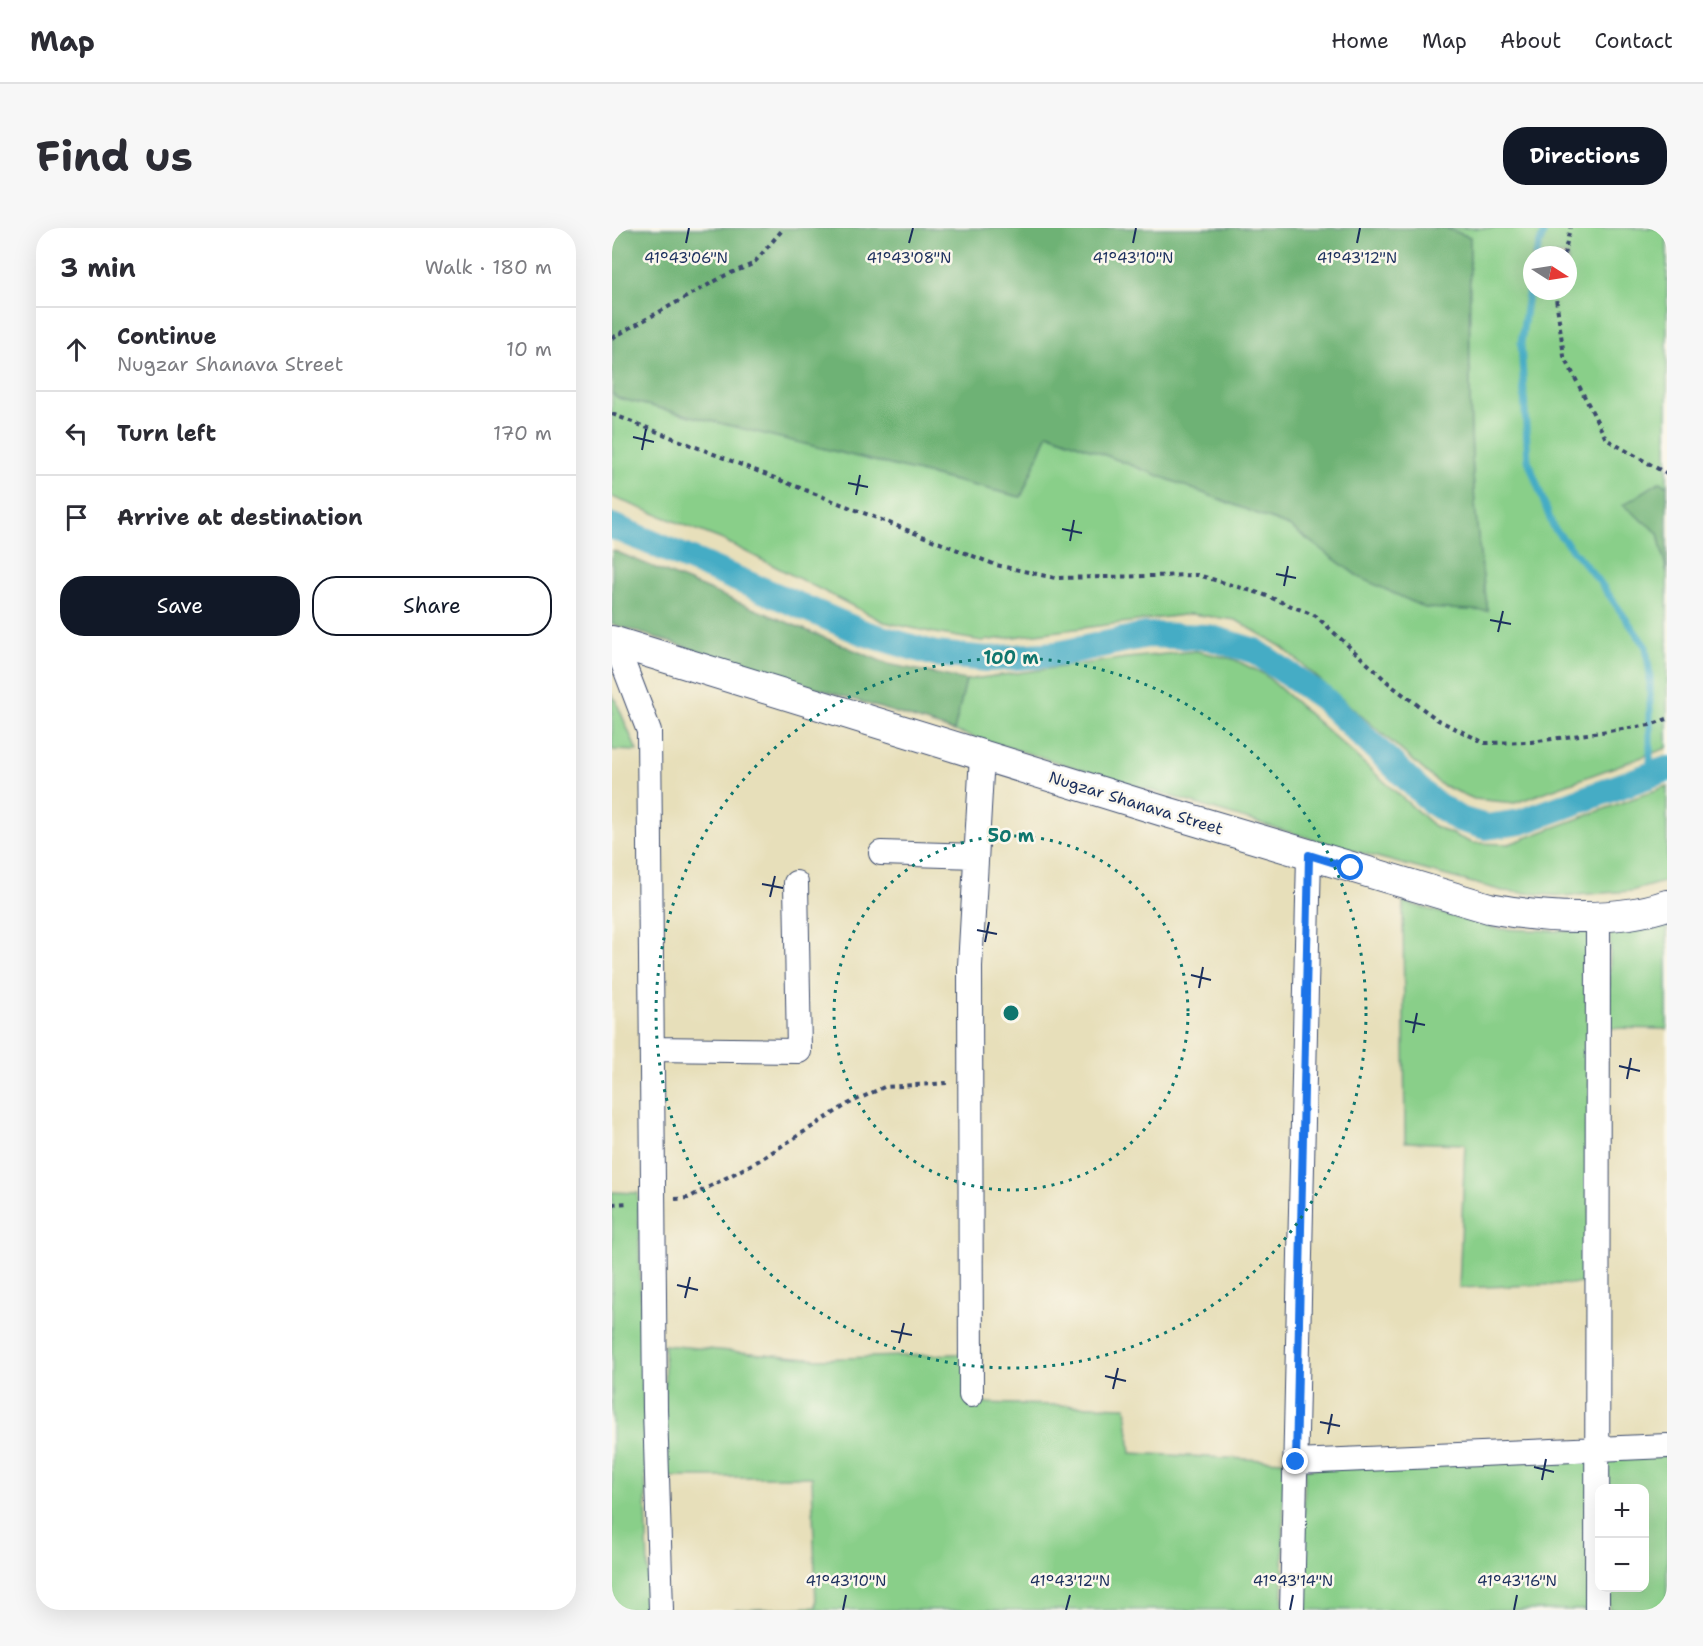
<!DOCTYPE html>
<meta charset="utf-8">
<style>
:root{--surface:#fff;--page:#f7f7f7;--text:#2b2b33;--muted:#7c7c81;--line:#e1e1e2;--accent:#111827}
body{margin:0;font-family:"Shantell Sans",sans-serif;background:var(--page);color:var(--text)}
.controls{position:absolute;right:18px;bottom:18px;display:grid;overflow:hidden;border-radius:12px;box-shadow:0 6px 24px #0002}
.controls button{width:54px;height:54px;display:grid;place-items:center;padding:0;border:0;border-bottom:2px solid var(--line);background:var(--surface);color:var(--text);font:30px sans-serif}
.compass{position:absolute;left:911px;top:18px;width:54px;height:54px;border-radius:50%;background:var(--surface);box-shadow:0 6px 24px #0002;rotate:102deg}
.stop{position:absolute;width:18px;height:18px;margin:-14px;border:4px solid #1a73e8;border-radius:50%;background:#fff}
.stop.end{background:#1a73e8;border-color:#fff;box-shadow:0 2px 6px #0008}
.list{margin:0;padding:0;list-style:none}
h2{display:flex;justify-content:space-between;align-items:center;height:78px;margin:0;padding:0 24px;font-size:26px}
h2 small{font-size:20px;font-weight:400;color:var(--muted)}
.list li{display:grid;grid-template-columns:39px 1fr auto;gap:18px;align-items:center;box-sizing:border-box;height:84px;padding:0 24px;border-top:2px solid var(--line)}
.list b{display:block;font-size:22px;white-space:nowrap}
.list p{margin:0;font-size:20px;white-space:nowrap;color:var(--muted)}
.list em{font-size:20px;font-style:normal;color:var(--muted)}
.actions{display:flex;gap:12px;padding:18px 24px}
.actions a{flex:1;padding:14px 0;border:2px solid var(--accent);border-radius:24px;text-align:center;font-size:21px;color:var(--accent)}
.actions .main{background:var(--accent);color:#fff}
.icon{flex:none;width:33px;height:33px;fill:none;stroke:currentColor;stroke-width:2;stroke-linecap:round;stroke-linejoin:round}
.map{position:relative;flex:none;width:1055px;height:1382px;overflow:hidden;border-radius:24px}
header{display:flex;align-items:center;gap:36px;box-sizing:border-box;height:84px;padding:0 30px;background:var(--surface);border-bottom:2px solid var(--line)}
header strong{font-size:28px}
nav{display:flex;gap:33px;margin-inline-start:auto;font-size:21px}
.intro{display:flex;align-items:center;justify-content:space-between;box-sizing:border-box;height:144px;padding:0 36px}
h1{margin:0;font-size:42px}
.button{padding:15px 27px;border-radius:24px;background:var(--accent);color:#fff;font-size:21px;font-weight:700}
main{display:flex;gap:36px;padding:0 36px}
aside{flex:1;background:var(--surface);border-radius:24px;box-shadow:0 6px 24px #0002}
.map>svg:first-child{display:block}
</style>
<header>
<strong>Map</strong>
<nav><a>Home</a><a>Map</a><a>About</a><a>Contact</a></nav>
</header>
<div class="intro"><h1>Find us</h1><a class="button">Directions</a></div>
<main>
<aside>
<h2>3 min<small>Walk · 180 m</small></h2>
<ul class="list">
<li><svg class="icon" aria-label="ahead" viewBox="0 0 24 24"><path d="M12 20V5M6 11l6-6 6 6"/></svg><div><b>Continue</b><p>Nugzar Shanava Street</p></div><em>10 m</em></li>
<li><svg class="icon" aria-label="left" viewBox="0 0 24 24"><path d="M17 20v-9H6M10 6l-5 5 5 5"/></svg><div><b>Turn left</b></div><em>170 m</em></li>
<li><svg class="icon" aria-label="arrive" viewBox="0 0 24 24"><path d="M6 21V4h12l-3 4 3 4H6"/></svg><div><b>Arrive at destination</b></div></li>
</ul>
<div class="actions"><a class="main">Save</a><a>Share</a></div>
</aside>
<div class="map">
<svg width="1055" height="1382" viewBox="0 0 1055 1382">
<rect width="100%" height="100%" fill="#fbf7ec"/>
<filter id="ink" filterUnits="userSpaceOnUse"><feTurbulence type="fractalNoise" baseFrequency=".0167" numOctaves="2"/><feDisplacementMap in="SourceGraphic" scale="12" xChannelSelector="R" yChannelSelector="G"/><feConvolveMatrix kernelMatrix="1 2 1 2 8 2 1 2 1" color-interpolation-filters="sRGB"/></filter>
<filter id="wash" filterUnits="userSpaceOnUse"><feTurbulence type="fractalNoise" baseFrequency=".008" numOctaves="4" result="noise"/><feDisplacementMap in="SourceGraphic" scale="24" xChannelSelector="R" yChannelSelector="G"/><feGaussianBlur stdDeviation="1.35" result="paint"/><feColorMatrix in="noise" values="0 0 0 0 0 0 0 0 0 0 0 0 0 0 0 0 0 1.4 0 .05"/><feComposite in="paint" operator="in"/></filter>
<g filter="url(#wash)">
<rect width="100%" height="100%" fill="#e7dfba"/>
<path fill="#89cf89" stroke="#527f74" stroke-width="1.5" fill-rule="evenodd" d="M833,0H1055V257L1047,254L1046,305L1055,345V520L903,575L862,571L828,556L670,419L624,392L579,386L370,413L323,405L272,394L111,312L0,269V165L6,170L409,269L436,205L677,298L747,349L876,383C855,259 857,134 858,9ZM920,27H956V63H920Z
M584,423L621,431L652,446L822,598L860,615L897,616L1055,558V653L1019,663L950,668L891,663L720,617L342,503L354,452L515,430Z
M0,467L3,471L25,523L0,522Z
M791,674L886,701L978,704V1055L847,1060L853,916L793,914Z
M1055,695V801L997,800L998,706Z
M0,964L26,965L37,1382H0Z
M52,1117L206,1131L369,1125V1175L514,1179L519,1225L672,1233L671,1382H122L204,1379L200,1249H55Z
M1055,1228V1382H997V1360H1032V1260H996L995,1230Z
M978,1229L979,1382H689L693,1241Z"/>
<path fill="#6eb275" stroke="#44706a" stroke-width="1.5" d="M0,0H833L858,9C857,134 855,259 876,383L813,380L747,349L677,298L436,205L409,269L6,170L0,165Z
M1047,254L1055,257V345L1046,305L1011,277Z
M0,322L276,436L354,452L342,503L0,396Z"/>
<g fill="none" stroke-linecap="round" stroke-linejoin="round">
<path stroke="#45acc5" stroke-width="7" d="M924,27L933,0
M920,39L909,115L916,232L941,299L987,353L1034,419L1038,448V548"/>
<path stroke="#45acc5" stroke-width="26" d="M0,298L252,405L323,426L376,431L446,426L535,407L596,409L643,423L711,470L819,573L847,591L874,599L909,594L1055,541"/>
</g>
</g>
<g filter="url(#ink)">
<g fill="none" stroke-linecap="round" stroke-linejoin="round">
<defs>
<path id="minor" d="M3,414L37,503L43,1181L49,1382
M269,625L364,628
M40,821L187,823L184,655
M359,1167L358,738L370,528
M684,1234L1055,1218
M680,1382L697,627
M985,1382L986,688"/>
<path id="major" d="M0,413L551,583L877,680C930,690 1004,695 1055,677"/>
</defs>
<use href="#minor" stroke="#3a496c" stroke-width="26"/>
<use href="#major" stroke="#3a496c" stroke-width="32"/>
<path stroke="#3a496c" stroke-width="4" stroke-dasharray="4.5 4.5" stroke-linecap="butt" d="M952,27L958,0
M943,63L952,128L994,211L1055,246
M0,110L114,47L141,36L172,0
M0,186L384,337L443,350L586,347L650,366L704,388L781,459L826,492L873,515L919,514L1038,497L1055,491
M63,971L76,970L146,933L236,876L272,859L336,855
M0,976L17,975"/>
<use href="#minor" stroke="#fff" stroke-width="24"/>
<use href="#major" stroke="#fff" stroke-width="30"/>
</g>
</g>
<g fill="none" stroke-linecap="round" stroke-linejoin="round" filter="url(#ink)">
<path stroke="#1a73e8" stroke-width="8" d="M684,1234L697,627L739,640"/>
</g>
<path fill="none" stroke="#1b2f5e" stroke-width="2" d="M74,15L77,0M297,15L301,0M521,15L524,0M745,15L748,0M21,209L42,214M30,222L34,201M236,255L256,259M244,267L248,247M450,301L470,305M458,313L462,292M664,346L684,350M672,358L676,338M878,392L899,396M886,404L891,383M150,656L171,660M158,669L163,648M365,702L385,706M373,714L377,694M579,747L599,752M587,760L591,739M793,793L813,797M801,805L805,785M1007,838L1028,843M1015,851L1019,830M65,1057L86,1062M73,1070L78,1049M279,1103L300,1107M287,1115L292,1095M493,1148L514,1153M501,1161L506,1140M708,1194L728,1198M716,1206L720,1186M922,1239L942,1244M930,1252L934,1231M231,1382L234,1367M454,1382L458,1367M678,1382L681,1367M902,1382L905,1367"/>
<g fill="none" stroke="#0f766e" stroke-width="3" stroke-dasharray="3 6">
<circle cx="399" cy="785" r="177"/>
<circle cx="399" cy="785" r="355"/>
</g>
<g text-anchor="middle" dominant-baseline="central" stroke-width="5" stroke-linejoin="round" paint-order="stroke">
<g font-size="16" fill="#1b2f5e" stroke="#fbf7ec">
<text transform="translate(524 575) rotate(17)">Nugzar Shanava Street</text>
</g>
</g>
<g font-size="15" text-anchor="middle" fill="#1b2f5e" stroke="#fbf7ec" stroke-width="5" stroke-linejoin="round" paint-order="stroke">
<text x="74" y="35">41°43'06"N</text>
<text x="297" y="35">41°43'08"N</text>
<text x="521" y="35">41°43'10"N</text>
<text x="745" y="35">41°43'12"N</text>
<text x="234" y="1358">41°43'10"N</text>
<text x="458" y="1358">41°43'12"N</text>
<text x="681" y="1358">41°43'14"N</text>
<text x="905" y="1358">41°43'16"N</text>
</g>
<circle cx="399" cy="785" r="9" fill="#0f766e" stroke="#fbf7ec" stroke-width="3"/>
<g font-size="18" text-anchor="middle" font-weight="bold" fill="#0f766e" stroke="#fbf7ec" stroke-width="5" stroke-linejoin="round" paint-order="stroke">
<text x="399" y="436">100 m</text>
<text x="399" y="614">50 m</text>
</g>
</svg>
<div class="controls">
<button>+</button>
<button>−</button>
</div>
<svg class="compass" viewBox="-18 -18 36 36"><path d="M0-13l5 13h-10z" fill="#e53935"/><path d="M0 13l5-13h-10z" fill="#7c7c81"/></svg>
<div class="stop" style="left:739px;top:640px"></div>
<div class="stop end" style="left:684px;top:1234px"></div>
</div>
</main>
